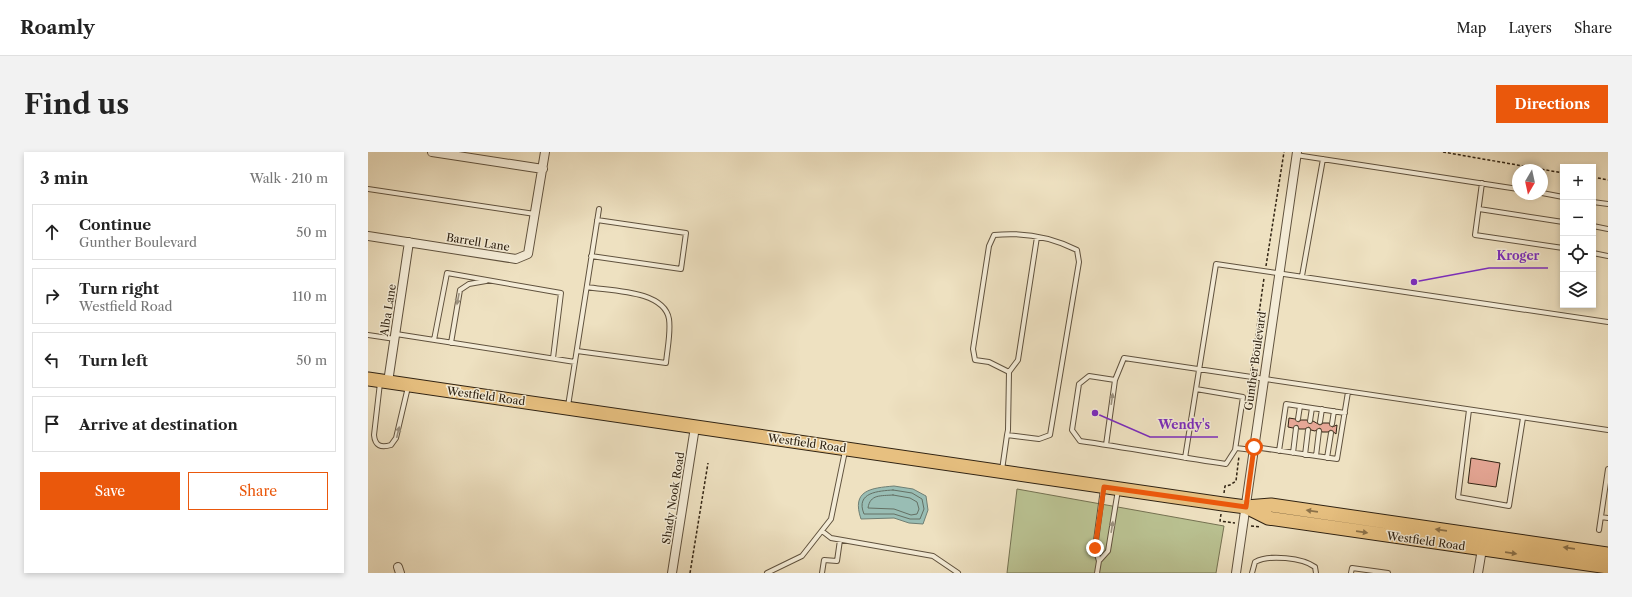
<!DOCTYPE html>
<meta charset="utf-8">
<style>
:root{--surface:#fff;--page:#f2f2f2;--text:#222;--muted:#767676;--line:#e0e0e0;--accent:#ea580c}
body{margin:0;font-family:"Libre Caslon Text",serif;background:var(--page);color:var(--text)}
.controls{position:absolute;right:12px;top:12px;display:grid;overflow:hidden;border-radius:0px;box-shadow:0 2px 6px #0003}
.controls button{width:36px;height:36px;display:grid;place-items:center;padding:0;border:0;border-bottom:1px solid var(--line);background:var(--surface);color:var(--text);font:20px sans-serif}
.compass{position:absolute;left:1144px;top:12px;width:36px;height:36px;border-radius:50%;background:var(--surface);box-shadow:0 2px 6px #0003;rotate:189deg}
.stop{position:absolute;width:12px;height:12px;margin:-9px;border:3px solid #ea580c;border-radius:50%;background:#fff}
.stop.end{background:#ea580c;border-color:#fff;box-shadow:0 1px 4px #0008}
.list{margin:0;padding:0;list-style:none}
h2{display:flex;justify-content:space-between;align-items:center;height:52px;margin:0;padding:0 16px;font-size:17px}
h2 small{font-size:13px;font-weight:400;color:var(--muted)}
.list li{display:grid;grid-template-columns:26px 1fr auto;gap:12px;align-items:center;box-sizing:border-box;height:56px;margin:0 8px 8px;padding:0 8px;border:1px solid var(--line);border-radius:0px}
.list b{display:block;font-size:15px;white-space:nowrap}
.list p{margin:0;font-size:13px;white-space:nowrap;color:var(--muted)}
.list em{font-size:13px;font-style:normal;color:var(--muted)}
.actions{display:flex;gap:8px;padding:12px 16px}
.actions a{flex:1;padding:9px 0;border:1px solid var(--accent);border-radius:0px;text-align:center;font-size:14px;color:var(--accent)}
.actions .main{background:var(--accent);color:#fff}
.icon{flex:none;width:22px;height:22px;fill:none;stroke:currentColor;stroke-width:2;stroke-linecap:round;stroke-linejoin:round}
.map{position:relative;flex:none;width:1240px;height:421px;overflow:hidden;border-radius:0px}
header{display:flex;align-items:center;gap:24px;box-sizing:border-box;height:56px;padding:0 20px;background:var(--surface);border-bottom:1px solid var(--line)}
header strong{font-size:19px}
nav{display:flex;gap:22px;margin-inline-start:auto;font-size:14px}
.intro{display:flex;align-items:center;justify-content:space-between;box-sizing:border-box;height:96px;padding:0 24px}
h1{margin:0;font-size:28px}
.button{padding:10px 18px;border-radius:0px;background:var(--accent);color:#fff;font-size:14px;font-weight:700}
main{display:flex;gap:24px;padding:0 24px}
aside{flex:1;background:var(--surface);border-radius:0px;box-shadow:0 2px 6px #0003}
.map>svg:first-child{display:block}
</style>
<header>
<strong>Roamly</strong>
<nav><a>Map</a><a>Layers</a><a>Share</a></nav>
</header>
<div class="intro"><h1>Find us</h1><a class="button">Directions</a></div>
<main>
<aside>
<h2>3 min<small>Walk · 210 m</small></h2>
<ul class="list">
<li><svg class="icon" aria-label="ahead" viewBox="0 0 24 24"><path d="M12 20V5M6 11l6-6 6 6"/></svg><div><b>Continue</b><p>Gunther Boulevard</p></div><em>50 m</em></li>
<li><svg class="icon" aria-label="right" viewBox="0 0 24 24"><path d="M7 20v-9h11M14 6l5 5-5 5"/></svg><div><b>Turn right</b><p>Westfield Road</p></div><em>110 m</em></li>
<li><svg class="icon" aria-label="left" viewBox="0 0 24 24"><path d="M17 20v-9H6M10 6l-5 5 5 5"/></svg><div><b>Turn left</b></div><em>50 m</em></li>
<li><svg class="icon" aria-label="arrive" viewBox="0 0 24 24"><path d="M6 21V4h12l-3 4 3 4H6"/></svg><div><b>Arrive at destination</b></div></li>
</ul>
<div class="actions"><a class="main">Save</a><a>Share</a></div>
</aside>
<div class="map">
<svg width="1240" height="421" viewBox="0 0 1240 421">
<rect width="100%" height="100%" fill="#eee1c1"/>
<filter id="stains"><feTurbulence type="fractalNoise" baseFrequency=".005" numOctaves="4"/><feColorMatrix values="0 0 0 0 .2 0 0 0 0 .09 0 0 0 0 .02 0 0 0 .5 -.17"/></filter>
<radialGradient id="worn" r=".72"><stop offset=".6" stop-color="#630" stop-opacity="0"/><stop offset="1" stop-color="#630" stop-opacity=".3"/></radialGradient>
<path fill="#bac292" stroke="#757252" d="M649,337L856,374L848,421H639Z"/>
<path fill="#99bdb4" stroke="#6f7f74" d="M526,334L545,337L558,344L560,358L555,372L541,371L526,366L493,367C483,338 503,336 526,334Z"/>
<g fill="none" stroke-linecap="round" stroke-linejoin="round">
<path stroke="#647064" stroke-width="1" d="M525,338L544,341L554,347L556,357L552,367H542L526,362H496C487,340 511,339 525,338Z
M525,343L542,346L549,350L551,357L549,362L543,363L526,357L500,356C502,342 513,344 525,343Z"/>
</g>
<path fill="#e6a796" stroke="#302313" d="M921,266L927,267L930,270L933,268H939L942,272L945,269L952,273L955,271H961L964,275L969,273L968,282L963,278L960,280H954L952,276L947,279L943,278L941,275L937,277H931L929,273L925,276L920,275Z
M1103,306L1132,311L1128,335L1100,331Z"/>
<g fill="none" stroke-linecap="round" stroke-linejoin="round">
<defs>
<path id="lane" d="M928,3L1150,37
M1114,31L1107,83L1195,96
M0,37L167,62
M1174,41L1195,45
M1225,50L1240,52
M1111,57L1195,70
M1225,74L1240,77
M1225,101L1240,104
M223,104L313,117L318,81L229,68
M934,124L955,7
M28,182L207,210
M0,183L27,187
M66,188L79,121L193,141L185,206
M83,191L92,138L101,132L118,129
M209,199L298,211C299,198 303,181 301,167C296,138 242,139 219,135
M641,220L650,208L669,85
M12,231L6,283C7,294 13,296 23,293L28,286L40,235
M828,237L848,112L1240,170
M200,254L231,57
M1101,258L1090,345L1141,354L1155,266
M930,267L932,254
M942,269L944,256
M952,270L954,257
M964,272L966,259
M738,293L747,228
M886,295L969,307L980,240
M868,296L885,298
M911,299L918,252L977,261
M925,301L928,276
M937,303L940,278
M948,304L951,279
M817,306L828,237L875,245L867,298L858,312C810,305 761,296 712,289L704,278L711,232L721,224L747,228L756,206L1240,278
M959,306L963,281
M634,318L639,283L640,278L641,220L621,210L607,208L605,197L621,94L626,83C655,80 683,85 709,98L711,110L682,283L671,287L639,283
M1233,365L1240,366
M1231,378L1240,317
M454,379L463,386L565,404L590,421
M731,409L740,399L750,338
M399,421L434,404L463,367L477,299
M454,421L456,408L469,409L472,388
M729,421L731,409L727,396L735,337
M884,421L887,410C901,402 935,406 947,415L948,421
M983,421L984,416L1020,421"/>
<path id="street" d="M64,0L175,17
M0,84L148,107L160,102L177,0
M20,230L41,90
M30,415L32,421
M304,421L327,275
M868,421L929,0
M1110,421L1114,397"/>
<path id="primary" d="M0,227L855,352L878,355L903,353L1240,402
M880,356L900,366L1240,415"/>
</defs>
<use href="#lane" stroke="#60523e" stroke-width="6"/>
<use href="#street" stroke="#60523e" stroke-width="10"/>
<use href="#primary" stroke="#302313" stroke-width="15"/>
<path stroke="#302313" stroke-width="1.5" stroke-dasharray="3 2" stroke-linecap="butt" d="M1075,0L1195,21
M1225,25L1240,28
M898,114L916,0
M883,219L896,126
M880,241L882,231
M856,341L857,334L862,333L868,329L871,304
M853,362L852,369L867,371
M883,374L893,375
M322,421L340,311"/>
<use href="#lane" stroke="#f4ecd7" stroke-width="4"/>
<use href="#street" stroke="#f4ecd7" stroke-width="8"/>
<use href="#primary" stroke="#e7c080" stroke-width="13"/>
</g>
<defs><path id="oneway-solid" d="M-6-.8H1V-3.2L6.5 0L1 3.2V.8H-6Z"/></defs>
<g fill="#9c927f">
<use href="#oneway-solid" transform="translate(90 147) rotate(101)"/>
<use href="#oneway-solid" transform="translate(744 247) rotate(-82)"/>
<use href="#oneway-solid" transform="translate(30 280) rotate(-77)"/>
<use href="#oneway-solid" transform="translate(744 375) rotate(-81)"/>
</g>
<g fill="#8c724a">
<use href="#oneway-solid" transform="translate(944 359) rotate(-172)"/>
<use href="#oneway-solid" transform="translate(1073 378) rotate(-172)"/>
<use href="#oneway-solid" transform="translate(994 380) rotate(8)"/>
<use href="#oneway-solid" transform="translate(1201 396) rotate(-172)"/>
<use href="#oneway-solid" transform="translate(1143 401) rotate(8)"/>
</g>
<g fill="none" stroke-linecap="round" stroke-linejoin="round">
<path stroke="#ea580c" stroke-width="5" d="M727,396L736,335L878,355L886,295"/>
</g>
<g text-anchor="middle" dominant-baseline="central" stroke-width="3" stroke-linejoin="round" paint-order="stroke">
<g font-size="11" fill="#302313" stroke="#f4ecd7">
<text transform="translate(110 90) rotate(9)">Barrell Lane</text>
<text transform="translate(20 158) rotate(-81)">Alba Lane</text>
<text transform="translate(887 209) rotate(-82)">Gunther Boulevard</text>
<text transform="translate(118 244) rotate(8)">Westfield Road</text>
<text transform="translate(439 291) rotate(8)">Westfield Road</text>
<text transform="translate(305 346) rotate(-81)">Shady Nook Road</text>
<text transform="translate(1058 389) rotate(8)">Westfield Road</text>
</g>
</g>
<path fill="none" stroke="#7b2cbf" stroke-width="1.5" d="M1046 130L1121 116H1180M727 261L782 285H850"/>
<g fill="#7b2cbf" stroke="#f4ecd7" stroke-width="1.5">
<circle cx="1046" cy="130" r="4"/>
<circle cx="727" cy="261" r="4"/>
</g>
<g font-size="12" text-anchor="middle" font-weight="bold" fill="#7b2cbf" stroke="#f4ecd7" stroke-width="3" stroke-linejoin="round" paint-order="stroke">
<text x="1150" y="108">Kroger</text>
<text x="816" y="277">Wendy's</text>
</g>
<rect width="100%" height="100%" filter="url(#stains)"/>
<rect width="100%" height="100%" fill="url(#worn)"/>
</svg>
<div class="controls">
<button>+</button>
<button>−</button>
<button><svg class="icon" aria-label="locate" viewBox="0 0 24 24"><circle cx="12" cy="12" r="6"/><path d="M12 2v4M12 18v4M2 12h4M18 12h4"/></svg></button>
<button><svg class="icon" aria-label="layers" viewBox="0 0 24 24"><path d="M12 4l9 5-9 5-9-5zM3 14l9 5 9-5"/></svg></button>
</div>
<svg class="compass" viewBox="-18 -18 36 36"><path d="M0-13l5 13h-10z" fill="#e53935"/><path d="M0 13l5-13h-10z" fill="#767676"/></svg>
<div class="stop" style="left:886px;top:295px"></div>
<div class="stop end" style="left:727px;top:396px"></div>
</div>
</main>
